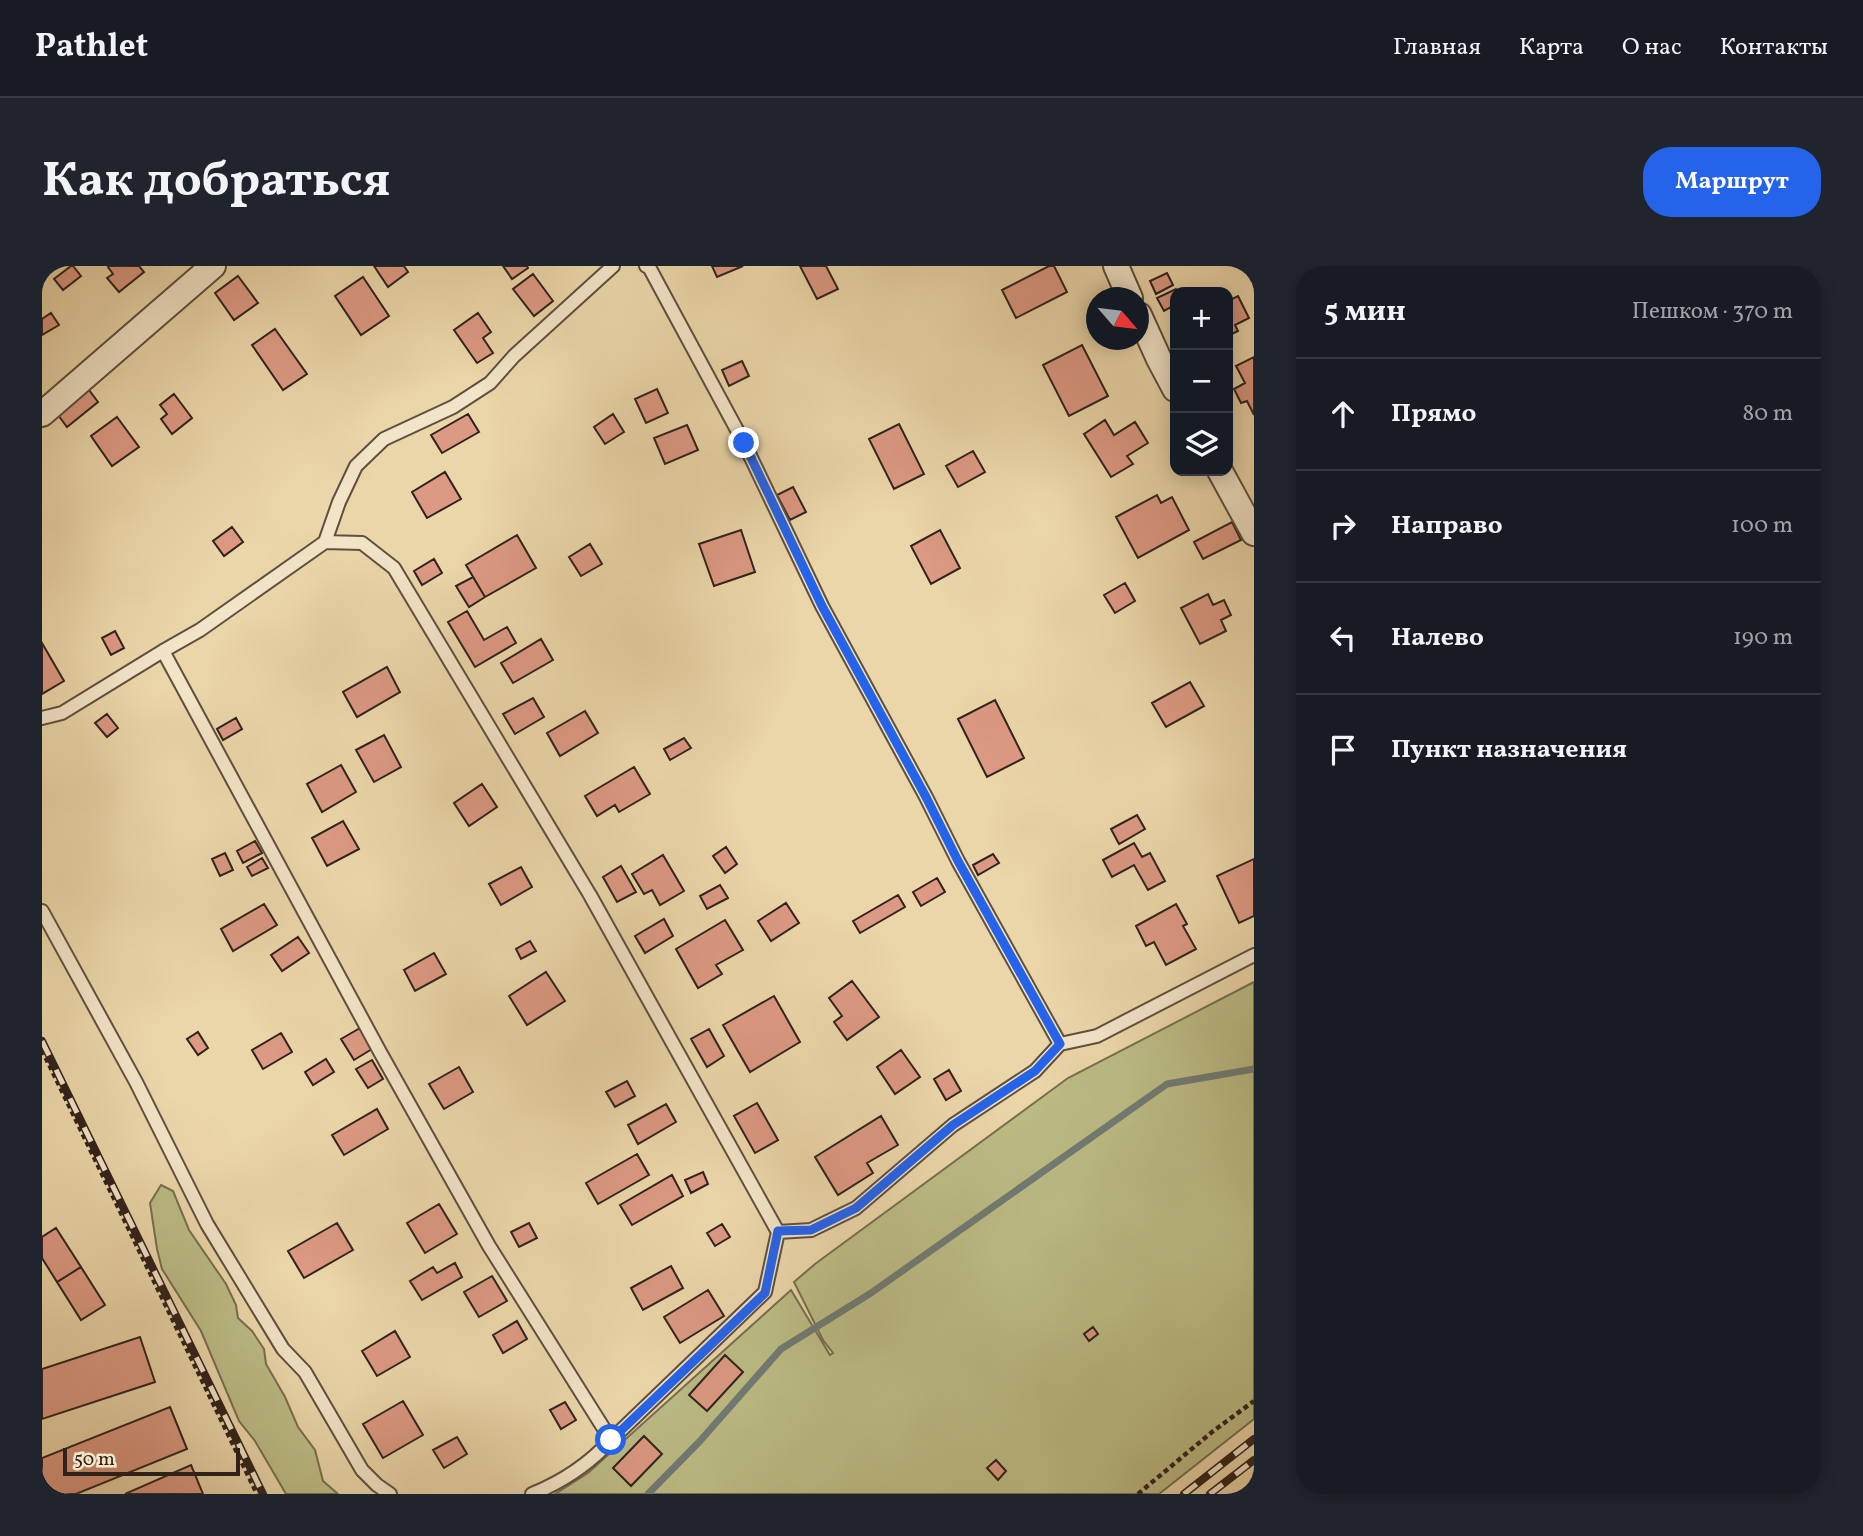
<!DOCTYPE html>
<html lang="ru">
<meta charset="utf-8">
<style>
:root{--surface:#171b24;--page:#20242c;--text:#f1f3f6;--muted:#9ea1a6;--line:#363941;--accent:#2563eb}
body{margin:0;font-family:Vollkorn,serif;background:var(--page);color:var(--text)}
.controls{position:absolute;right:21px;top:21px;display:grid;overflow:hidden;border-radius:14px;box-shadow:0 4px 18px #0003}
.controls button{width:63px;height:63px;display:grid;place-items:center;padding:0;border:0;border-bottom:2px solid var(--line);background:var(--surface);color:var(--text);font:35px sans-serif}
.compass{position:absolute;left:1044px;top:21px;width:63px;height:63px;border-radius:50%;background:var(--surface);box-shadow:0 4px 18px #0003;rotate:118deg}
.scale{position:absolute;left:21px;bottom:18px;width:177px;box-sizing:border-box;padding-left:7px;border:4px solid #30221b;border-top:0;font-size:19px;line-height:24px;white-space:nowrap;color:#30221b;-webkit-text-stroke:5px #f2e4c7;paint-order:stroke}
.stop{position:absolute;width:21px;height:21px;margin:-16px;border:5px solid #2563eb;border-radius:50%;background:#fff}
.stop.end{background:#2563eb;border-color:#fff;box-shadow:0 2px 7px #0008}
.list{margin:0;padding:0;list-style:none}
h2{display:flex;justify-content:space-between;align-items:center;height:91px;margin:0;padding:0 28px;font-size:30px}
h2 small{font-size:23px;font-weight:400;color:var(--muted)}
.list li{display:grid;grid-template-columns:46px 1fr auto;gap:21px;align-items:center;box-sizing:border-box;height:112px;padding:0 28px;border-top:2px solid var(--line)}
.list b{display:block;font-size:26px;white-space:nowrap}
.list em{font-size:23px;font-style:normal;color:var(--muted)}
.icon{flex:none;width:38px;height:38px;fill:none;stroke:currentColor;stroke-width:2;stroke-linecap:round;stroke-linejoin:round}
.map{position:relative;flex:none;width:1212px;height:1228px;overflow:hidden;border-radius:28px}
header{display:flex;align-items:center;gap:42px;box-sizing:border-box;height:98px;padding:0 35px;background:var(--surface);border-bottom:2px solid var(--line)}
header strong{font-size:33px}
nav{display:flex;gap:38px;margin-inline-start:auto;font-size:24px}
.intro{display:flex;align-items:center;justify-content:space-between;box-sizing:border-box;height:168px;padding:0 42px}
h1{margin:0;font-size:49px}
.button{padding:18px 32px;border-radius:28px;background:var(--accent);color:#fff;font-size:24px;font-weight:700}
main{display:flex;gap:42px;padding:0 42px}
aside{flex:1;background:var(--surface);border-radius:28px;box-shadow:0 4px 18px #0003}
.map>svg:first-child{display:block}
</style>
<header>
<strong>Pathlet</strong>
<nav><a>Главная</a><a>Карта</a><a>О нас</a><a>Контакты</a></nav>
</header>
<div class="intro"><h1>Как добраться</h1><a class="button">Маршрут</a></div>
<main>
<div class="map">
<svg width="1212" height="1228" viewBox="0 0 1212 1228">
<rect width="100%" height="100%" fill="#ebd6a9"/>
<filter id="stains"><feTurbulence type="fractalNoise" baseFrequency=".00286" numOctaves="4"/><feColorMatrix values="0 0 0 0 .2 0 0 0 0 .09 0 0 0 0 .02 0 0 0 .5 -.17"/></filter>
<radialGradient id="worn" r=".72"><stop offset=".6" stop-color="#630" stop-opacity="0"/><stop offset="1" stop-color="#630" stop-opacity=".3"/></radialGradient>
<path fill="#bcbc85" stroke="#766f50" stroke-width="2" d="M1212,716V1153L1117,1228H513L546,1207L749,1024L788,1089L791,1087L781,1074L752,1016L773,998L1026,812Z
M119,919L131,925L147,964L184,1018L194,1039L196,1052L210,1065L222,1083L224,1098L243,1131L256,1161L273,1184L281,1215L296,1228H244L213,1175L197,1155L159,1065L120,1003L115,983L108,937Z"/>
<g fill="none" stroke-linecap="round" stroke-linejoin="round">
<path stroke="#707b74" stroke-width="7" d="M606,1228L658,1175L739,1083L829,1027L1125,818L1212,803"/>
</g>
<path fill="#dc9983" stroke="#30221b" stroke-width="2" d="M29,0H31L39,10L21,24L12,13Z
M67,0H97L102,6L77,26L65,12L71,8L66,1Z
M332,0H362L366,6L346,21Z
M461,0H485L486,2L470,13Z
M670,0H701L675,11Z
M758,0H784L796,23L775,33Z
M1007,0H1012L1025,26L974,52L960,24Z
M1125,7L1131,19L1114,28L1108,15Z
M491,8L511,35L492,50L471,23Z
M196,10L216,37L192,54L173,27Z
M321,11L347,50L319,69L293,30Z
M1134,23L1136,26H1133V39L1122,45L1115,32Z
M1196,30L1207,52L1193,59L1196,65L1186,70V35Z
M9,47L17,59L0,69V53Z
M436,47L449,66L441,72L451,87L435,97L412,64Z
M233,63L265,108L241,124L210,79Z
M1040,79L1066,130L1027,150L1001,99Z
M1212,91V149L1205,135L1199,137L1192,123L1203,117L1194,100Z
M700,95L707,110L687,120L680,104Z
M615,123L626,147L604,157L593,133Z
M47,124L56,136L25,161L16,149Z
M132,128L150,152L130,168L119,153L125,148L118,139Z
M426,148L437,166L400,187L389,169Z
M571,148L582,166L563,178L552,161Z
M75,151L97,181L70,200L49,170Z
M1063,154L1072,169L1093,156L1106,177L1085,190L1091,198L1069,211L1042,168Z
M857,158L882,208L852,223L827,173Z
M645,159L656,184L623,198L612,172Z
M931,185L943,206L916,221L904,200Z
M403,206L419,233L385,252L370,226Z
M751,221L764,246L748,254L735,229Z
M1115,229L1119,237L1130,231L1147,264L1096,292L1074,251Z
M1190,256L1199,274L1161,293L1152,276Z
M190,261L201,276L182,290L171,275Z
M699,264L713,306L672,320L657,278Z
M898,264L918,302L889,318L869,280Z
M475,269L494,302L443,331L424,299Z
M548,278L560,298L539,310L527,291Z
M392,293L400,307L380,319L372,305Z
M431,311L443,331L427,341L414,320Z
M1083,317L1093,335L1073,347L1062,329Z
M1166,328L1171,339L1182,334L1189,349L1179,354L1184,365L1158,378L1139,342Z
M425,345L442,374L465,361L474,377L433,401L406,356Z
M73,365L82,382L69,389L60,372Z
M499,373L511,394L471,417L459,397Z
M0,377L22,415L0,428Z
M345,401L358,426L315,451L301,426Z
M1148,416L1162,440L1124,461L1110,437Z
M491,432L502,451L473,468L461,448Z
M953,434L982,492L945,511L916,453Z
M543,445L556,467L518,490L505,467Z
M65,448L76,462L65,471L53,457Z
M194,452L200,463L181,474L175,463Z
M342,469L359,501L332,516L314,484Z
M642,472L649,482L628,494L622,483Z
M299,499L314,526L280,546L265,518Z
M592,501L608,528L577,546L573,539L555,550L543,530Z
M440,518L455,541L427,560L412,537Z
M1095,549L1103,563L1077,578L1069,563Z
M301,555L317,583L285,600L270,572Z
M213,575L220,587L201,597L195,585Z
M1092,577L1100,591L1108,587L1123,615L1106,624L1092,599L1070,611L1061,594Z
M684,581L695,598L683,607L671,590Z
M183,587L191,604L178,610L170,593Z
M951,588L957,597L936,609L931,599Z
M621,589L642,625L618,639L610,624L602,628L590,608Z
M220,592L226,602L210,610L205,601Z
M1212,593V650L1197,657L1175,610Z
M579,600L594,626L575,636L561,611Z
M479,601L490,621L459,639L447,618Z
M895,612L903,626L879,640L871,626Z
M678,619L686,632L665,643L658,630Z
M856,629L863,641L818,667L811,655Z
M744,637L757,657L729,675L716,655Z
M222,638L235,659L191,685L179,663Z
M1134,638L1145,658L1141,660L1154,683L1124,699L1112,676L1104,680L1094,660Z
M622,653L631,670L603,687L593,670Z
M683,654L701,684L674,699L680,708L656,722L634,683Z
M256,671L267,687L240,705L229,689Z
M488,675L494,685L479,693L474,683Z
M392,687L404,708L373,725L362,704Z
M504,706L523,735L485,759L467,730Z
M810,715L837,751L805,774L792,756L800,750L787,732Z
M732,730L758,776L708,806L681,759Z
M318,762L330,783L312,794L299,773Z
M667,763L682,790L665,801L649,773Z
M156,766L166,782L156,789L145,773Z
M239,767L250,786L221,803L210,784Z
M859,784L878,811L853,828L835,801Z
M284,793L292,806L271,819L263,806Z
M330,794L341,813L326,822L314,803Z
M417,801L431,826L402,843L387,818Z
M907,804L919,825L904,834L892,813Z
M585,815L593,830L573,841L564,826Z
M715,837L736,874L713,887L692,850Z
M624,838L634,856L596,878L586,859Z
M335,843L346,863L302,889L290,869Z
M839,850L856,879L825,897L831,907L796,929L773,891Z
M595,888L607,909L556,938L544,917Z
M661,906L666,918L649,927L643,914Z
M630,909L641,930L590,959L578,939Z
M397,938L415,968L383,987L365,957Z
M295,957L311,984L262,1012L246,985Z
M487,957L495,972L477,981L469,966Z
M680,958L688,971L673,980L665,967Z
M14,962L39,1001L15,1016L0,992V971Z
M413,997L420,1011L380,1034L368,1015L391,1001L395,1007Z
M629,1000L641,1022L601,1044L589,1022Z
M39,1001L63,1039L39,1054L15,1016Z
M450,1010L465,1035L437,1051L422,1026Z
M666,1024L682,1050L638,1077L622,1051Z
M475,1055L485,1073L461,1087L451,1069Z
M1051,1061L1056,1068L1047,1075L1042,1068Z
M353,1065L368,1091L335,1110L320,1085Z
M98,1071L113,1116L0,1153V1103Z
M683,1089L701,1106L665,1145L647,1129Z
M361,1135L381,1169L341,1192L321,1158Z
M523,1136L534,1154L519,1163L508,1144Z
M128,1141L145,1183L34,1228H0V1192Z
M602,1170L620,1188L589,1220L571,1202Z
M415,1171L425,1188L402,1202L391,1184Z
M954,1194L964,1205L956,1214L945,1202Z
M149,1199L161,1228H83Z"/>
<g fill="none" stroke-linecap="round" stroke-linejoin="round">
<defs>
<path id="lane" d="M604,0L607,1L702,177L780,340L884,531L916,595L1018,778L993,805L911,859L814,942L769,964L736,966
M283,276L320,277L352,302L548,629L736,966L723,1026L569,1174
M121,385L338,786L447,980L569,1174C547,1198 520,1216 490,1228
M0,452L20,447L121,385L158,364L283,276L297,236L314,200L342,173L411,141L448,117L472,90L571,0
M0,645L94,816L165,958L241,1083L263,1106L320,1204L335,1219L348,1228
M1018,778L1055,770L1212,689"/>
<path id="street" d="M1074,0L1088,32
M1097,49L1117,93L1133,123
M0,148L171,0
M1178,205L1212,267"/>
</defs>
<use href="#lane" stroke="#5f4f3e" stroke-width="16"/>
<use href="#street" stroke="#5f4f3e" stroke-width="28"/>
<path stroke="#30221b" stroke-width="4.5" stroke-dasharray="5 3.5" stroke-linecap="butt" d="M0,784L215,1228
M1096,1228L1170,1166L1212,1135"/>
<use href="#lane" stroke="#f2e4c7" stroke-width="12"/>
<use href="#street" stroke="#f2e4c7" stroke-width="24"/>
<defs>
<path id="rail" d="M0,775L221,1228
M1142,1228L1212,1173
M1168,1228L1212,1194"/>
</defs>
<use href="#rail" stroke="#30221b" stroke-width="8"/>
<use href="#rail" stroke="#f2e4c7" stroke-width="5" stroke-dasharray="16" stroke-linecap="butt"/>
</g>
<g fill="none" stroke-linecap="round" stroke-linejoin="round">
<path stroke="#2563eb" stroke-width="9" d="M569,1174L723,1027L736,965L769,964L814,942L911,859L993,805L1018,778L916,595L884,531L780,340L702,177"/>
</g>
<rect width="100%" height="100%" filter="url(#stains)"/>
<rect width="100%" height="100%" fill="url(#worn)"/>
</svg>
<div class="controls">
<button>+</button>
<button>−</button>
<button><svg class="icon" aria-label="layers" viewBox="0 0 24 24"><path d="M12 4l9 5-9 5-9-5zM3 14l9 5 9-5"/></svg></button>
</div>
<svg class="compass" viewBox="-18 -18 36 36"><path d="M0-13l5 13h-10z" fill="#e53935"/><path d="M0 13l5-13h-10z" fill="#9ea1a6"/></svg>
<div class="scale">50 m</div>
<div class="stop" style="left:569px;top:1174px"></div>
<div class="stop end" style="left:702px;top:177px"></div>
</div>
<aside>
<h2>5 мин<small>Пешком · 370 m</small></h2>
<ul class="list">
<li><svg class="icon" aria-label="ahead" viewBox="0 0 24 24"><path d="M12 20V5M6 11l6-6 6 6"/></svg><div><b>Прямо</b></div><em>80 m</em></li>
<li><svg class="icon" aria-label="right" viewBox="0 0 24 24"><path d="M7 20v-9h11M14 6l5 5-5 5"/></svg><div><b>Направо</b></div><em>100 m</em></li>
<li><svg class="icon" aria-label="left" viewBox="0 0 24 24"><path d="M17 20v-9H6M10 6l-5 5 5 5"/></svg><div><b>Налево</b></div><em>190 m</em></li>
<li><svg class="icon" aria-label="arrive" viewBox="0 0 24 24"><path d="M6 21V4h12l-3 4 3 4H6"/></svg><div><b>Пункт назначения</b></div></li>
</ul>
</aside>
</main>
